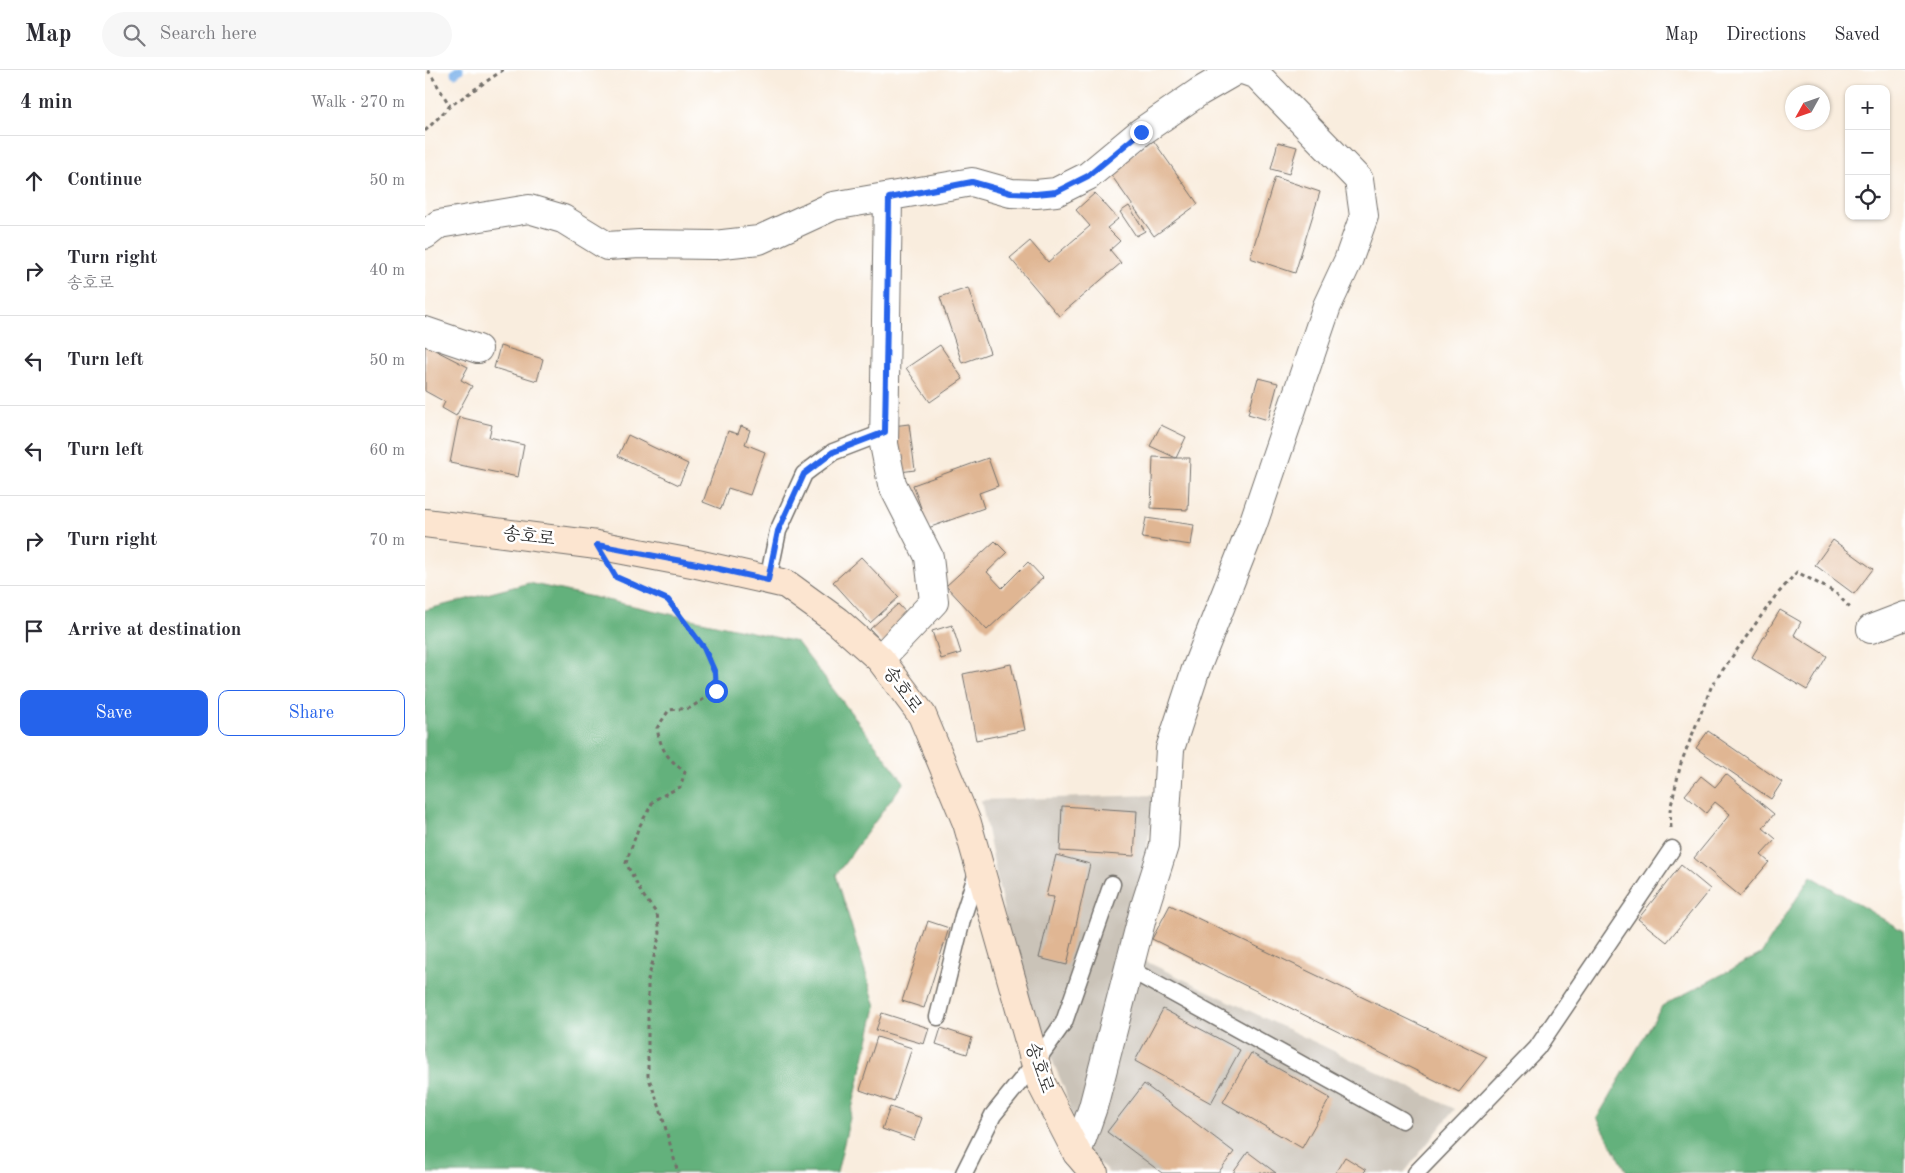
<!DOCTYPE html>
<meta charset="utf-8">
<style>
:root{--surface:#fff;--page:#f7f7f7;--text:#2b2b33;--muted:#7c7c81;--line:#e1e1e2;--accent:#2563eb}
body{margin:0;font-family:"Old Standard TT","Noto Serif KR",serif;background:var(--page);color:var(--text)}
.controls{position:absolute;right:15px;top:15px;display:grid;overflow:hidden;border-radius:10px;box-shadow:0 1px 4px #0004}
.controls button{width:45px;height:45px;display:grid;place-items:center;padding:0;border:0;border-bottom:1px solid var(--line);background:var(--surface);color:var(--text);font:25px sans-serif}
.compass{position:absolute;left:1360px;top:15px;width:45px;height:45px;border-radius:50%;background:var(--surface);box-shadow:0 1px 4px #0004;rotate:230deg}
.stop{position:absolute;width:15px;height:15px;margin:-11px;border:4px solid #2563eb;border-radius:50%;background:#fff}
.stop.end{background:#2563eb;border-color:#fff;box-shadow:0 1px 5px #0008}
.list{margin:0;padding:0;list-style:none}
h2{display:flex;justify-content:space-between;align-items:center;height:65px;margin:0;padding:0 20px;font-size:21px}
h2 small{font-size:16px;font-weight:400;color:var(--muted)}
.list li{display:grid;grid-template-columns:32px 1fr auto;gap:15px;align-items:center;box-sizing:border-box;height:90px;padding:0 20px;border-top:1px solid var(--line)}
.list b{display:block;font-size:19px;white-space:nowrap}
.list p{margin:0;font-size:16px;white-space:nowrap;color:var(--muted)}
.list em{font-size:16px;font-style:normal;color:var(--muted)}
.actions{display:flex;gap:10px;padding:15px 20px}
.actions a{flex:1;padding:11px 0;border:1px solid var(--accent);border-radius:10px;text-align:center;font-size:18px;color:var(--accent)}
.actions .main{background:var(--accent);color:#fff}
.icon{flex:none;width:28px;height:28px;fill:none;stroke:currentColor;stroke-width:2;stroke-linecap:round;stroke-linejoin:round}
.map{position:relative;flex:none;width:1480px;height:1103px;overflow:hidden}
header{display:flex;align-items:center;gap:30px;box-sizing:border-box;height:70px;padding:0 25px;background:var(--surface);border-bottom:1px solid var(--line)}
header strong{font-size:24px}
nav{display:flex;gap:28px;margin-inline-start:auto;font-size:18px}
.search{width:350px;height:45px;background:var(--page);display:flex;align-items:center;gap:12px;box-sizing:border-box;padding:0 18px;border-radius:28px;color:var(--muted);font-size:19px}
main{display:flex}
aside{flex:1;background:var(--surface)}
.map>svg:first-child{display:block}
</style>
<header>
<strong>Map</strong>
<div class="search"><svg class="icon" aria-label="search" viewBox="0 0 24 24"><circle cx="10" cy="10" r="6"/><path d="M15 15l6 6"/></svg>Search here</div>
<nav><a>Map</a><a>Directions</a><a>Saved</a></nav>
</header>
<main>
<aside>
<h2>4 min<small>Walk · 270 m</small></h2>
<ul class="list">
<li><svg class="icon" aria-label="ahead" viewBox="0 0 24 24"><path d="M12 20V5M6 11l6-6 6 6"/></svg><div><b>Continue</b></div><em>50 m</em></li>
<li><svg class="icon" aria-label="right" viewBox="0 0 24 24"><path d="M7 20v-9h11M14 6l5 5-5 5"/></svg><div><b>Turn right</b><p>송호로</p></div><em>40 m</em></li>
<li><svg class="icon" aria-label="left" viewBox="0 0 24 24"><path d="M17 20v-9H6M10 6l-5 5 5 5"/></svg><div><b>Turn left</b></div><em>50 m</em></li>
<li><svg class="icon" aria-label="left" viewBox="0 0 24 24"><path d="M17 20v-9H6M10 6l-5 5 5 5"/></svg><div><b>Turn left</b></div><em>60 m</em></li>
<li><svg class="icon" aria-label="right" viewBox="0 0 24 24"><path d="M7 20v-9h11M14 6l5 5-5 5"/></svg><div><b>Turn right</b></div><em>70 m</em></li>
<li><svg class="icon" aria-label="arrive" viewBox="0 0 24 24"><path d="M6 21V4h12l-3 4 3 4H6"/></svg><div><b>Arrive at destination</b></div></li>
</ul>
<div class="actions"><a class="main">Save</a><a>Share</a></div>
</aside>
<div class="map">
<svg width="1480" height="1103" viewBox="0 0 1480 1103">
<rect width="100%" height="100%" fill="#fff"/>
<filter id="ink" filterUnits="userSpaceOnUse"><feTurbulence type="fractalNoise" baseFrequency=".02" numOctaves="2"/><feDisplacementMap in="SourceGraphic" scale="10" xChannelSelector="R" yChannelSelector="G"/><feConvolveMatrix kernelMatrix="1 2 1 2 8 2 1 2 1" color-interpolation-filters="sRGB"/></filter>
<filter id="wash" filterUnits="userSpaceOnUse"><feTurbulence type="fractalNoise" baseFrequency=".0096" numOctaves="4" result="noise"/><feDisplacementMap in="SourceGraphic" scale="20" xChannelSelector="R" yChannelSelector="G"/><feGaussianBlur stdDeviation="1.12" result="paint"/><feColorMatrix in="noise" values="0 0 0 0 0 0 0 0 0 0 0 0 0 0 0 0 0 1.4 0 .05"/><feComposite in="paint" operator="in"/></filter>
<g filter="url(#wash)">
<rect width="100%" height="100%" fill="#f9edde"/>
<path fill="#cac3b8" d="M731,725L714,820L718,890L1030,1039L979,1103H684L655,1075L639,1018L593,910L556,730Z"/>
<path fill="#64b17b" stroke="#486e53" d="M104,513L372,572L479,712L411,805L451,937L412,1103H0V540Z
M1386,806L1478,861L1480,886V1103L1202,1102L1172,1048L1237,936L1336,884Z"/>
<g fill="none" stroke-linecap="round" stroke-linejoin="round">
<path stroke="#7ab0e9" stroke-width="9" d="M30,3L34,0"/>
</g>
<g id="blocks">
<path fill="#e0b693" d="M728,70L773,134L729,166L684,102Z
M853,72L872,77L864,104L846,99Z
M850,107L895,122L870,203L825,188Z
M670,123L693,149L682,158L695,171L685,180L696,193L634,246L585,188L605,171L623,192L665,156L651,140Z
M704,136L720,161L711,166L695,142Z
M543,218L565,283L537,293L515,227Z
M0,275L43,297L36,310L47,316L31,346L17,338L20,332L0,321Z
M515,275L538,309L505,332L481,298Z
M75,276L118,289L112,311L69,298Z
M833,308L853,313L843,350L823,344Z
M34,347L67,355L64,367L99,375L93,407L25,393Z
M484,354L490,400L475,402L468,356Z
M736,355L761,367L751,388H765L763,440L726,438L728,387L751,388L725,376Z
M316,356L325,360L320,374L340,382L325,425L303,418L296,439L278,432L303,361L313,364Z
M203,365L263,394L254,415L193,386Z
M563,388L573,416L554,423L559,438L503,458L488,415Z
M721,448L769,455L766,475L717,468Z
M1408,470L1448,499L1429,524L1390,495Z
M570,471L582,483L562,502L577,518L603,492L618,508L562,560L521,516Z
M436,487L474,527L445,553L408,512Z
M473,534L486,548L458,573L445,559Z
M1355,540L1376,552L1369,565L1402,586L1382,620L1327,587Z
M527,555L536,583L516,589L507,561Z
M586,594L600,660L551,670L538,604Z
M1283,661L1357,712L1346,729L1271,678Z
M1301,704L1349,744L1338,758L1351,769L1336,785L1344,792L1315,826L1269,788L1305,744L1290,732L1281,743L1260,725L1276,706L1290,717Z
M637,736L712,741L709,786L635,781Z
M631,785L665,794L642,895L614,888L629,827L621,826Z
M1256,795L1285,819L1242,872L1213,849Z
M745,835L1062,987L1034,1022L727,869Z
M503,851L524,858L499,938L477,931Z
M738,939L815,980L786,1033L710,991Z
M457,943L504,958L499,974L451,960Z
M516,958L547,968L542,984L511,974Z
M452,967L487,978L469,1032L435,1020Z
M826,983L905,1028L877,1078L798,1032Z
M719,1014L809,1082L793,1103H737L682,1062Z
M465,1037L497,1048L489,1070L457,1059Z
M823,1082L851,1103H808Z
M920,1087L941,1100L938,1103H910Z"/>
</g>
</g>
<g filter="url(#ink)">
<use href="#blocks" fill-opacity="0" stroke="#736f6a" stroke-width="1"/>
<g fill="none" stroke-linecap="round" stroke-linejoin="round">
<defs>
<path id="service" d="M343,510L353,461L379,404L408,382L460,362
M704,899L977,1050
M513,947L538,846L553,800
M539,1103L568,1045L610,993L639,952L687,814
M991,1103L1112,978L1247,779"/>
<path id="minor" d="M0,165L14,154L104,139L138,149L182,176L215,174L289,175L334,170L408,136L547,112L586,123L611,124L631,122L663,106L716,62L774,22L812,0
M0,261L53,279
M1446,559L1480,546
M455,589L509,532L504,487L467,414L459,374L463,128
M652,1083L668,1037L720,836L739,776L745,679L771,599L828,454L902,236L923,191L939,146L934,110L832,5L818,0"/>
<path id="secondary" d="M0,453L172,475L272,494L361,514L412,551L455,589L497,645L542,753L616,1013L652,1083L669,1103"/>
</defs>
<use href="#service" stroke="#736f6a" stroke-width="19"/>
<use href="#minor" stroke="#736f6a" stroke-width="30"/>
<use href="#secondary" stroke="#736f6a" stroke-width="30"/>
<path stroke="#736f6a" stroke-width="3" stroke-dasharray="4 4" stroke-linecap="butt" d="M3,0L25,36
M0,61L25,36L78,0
M199,510L243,530L279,578L290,603L291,621L265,638L244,640L232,658C236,680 242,688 260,702L255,717L229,730L213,759L201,793L217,824L232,844L235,863L223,910V1006L235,1038L253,1103
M1246,758L1245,740L1256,693L1287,615L1349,528L1372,502L1411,523L1427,540"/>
<use href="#service" stroke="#fff" stroke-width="16"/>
<use href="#minor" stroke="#fff" stroke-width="28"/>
<use href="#secondary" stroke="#fce5d0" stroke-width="28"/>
</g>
</g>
<g fill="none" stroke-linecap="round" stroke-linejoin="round" filter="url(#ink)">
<path stroke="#2563eb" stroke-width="6" d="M291,621L290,603L279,578L243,530L191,507L172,475L272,494L343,510L353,461L379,404L408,382L460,362L464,128L547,112L586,123L611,124L631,122L663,106L716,62"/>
</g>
<g text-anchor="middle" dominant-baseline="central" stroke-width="5" stroke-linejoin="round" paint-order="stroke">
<g font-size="18" fill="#2b2b2b" stroke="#fff">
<text transform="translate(104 467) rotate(7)">송호로</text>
<text transform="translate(477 620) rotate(54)">송호로</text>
<text transform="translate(614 998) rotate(71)">송호로</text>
</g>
</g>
</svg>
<div class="controls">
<button>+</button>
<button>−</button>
<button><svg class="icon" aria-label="locate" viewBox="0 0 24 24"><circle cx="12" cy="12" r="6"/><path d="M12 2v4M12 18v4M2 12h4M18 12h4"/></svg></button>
</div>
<svg class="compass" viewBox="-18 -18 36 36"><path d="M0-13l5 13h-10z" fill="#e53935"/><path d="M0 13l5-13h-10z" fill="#7c7c81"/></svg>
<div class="stop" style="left:291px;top:621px"></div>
<div class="stop end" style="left:716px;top:62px"></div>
</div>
</main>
